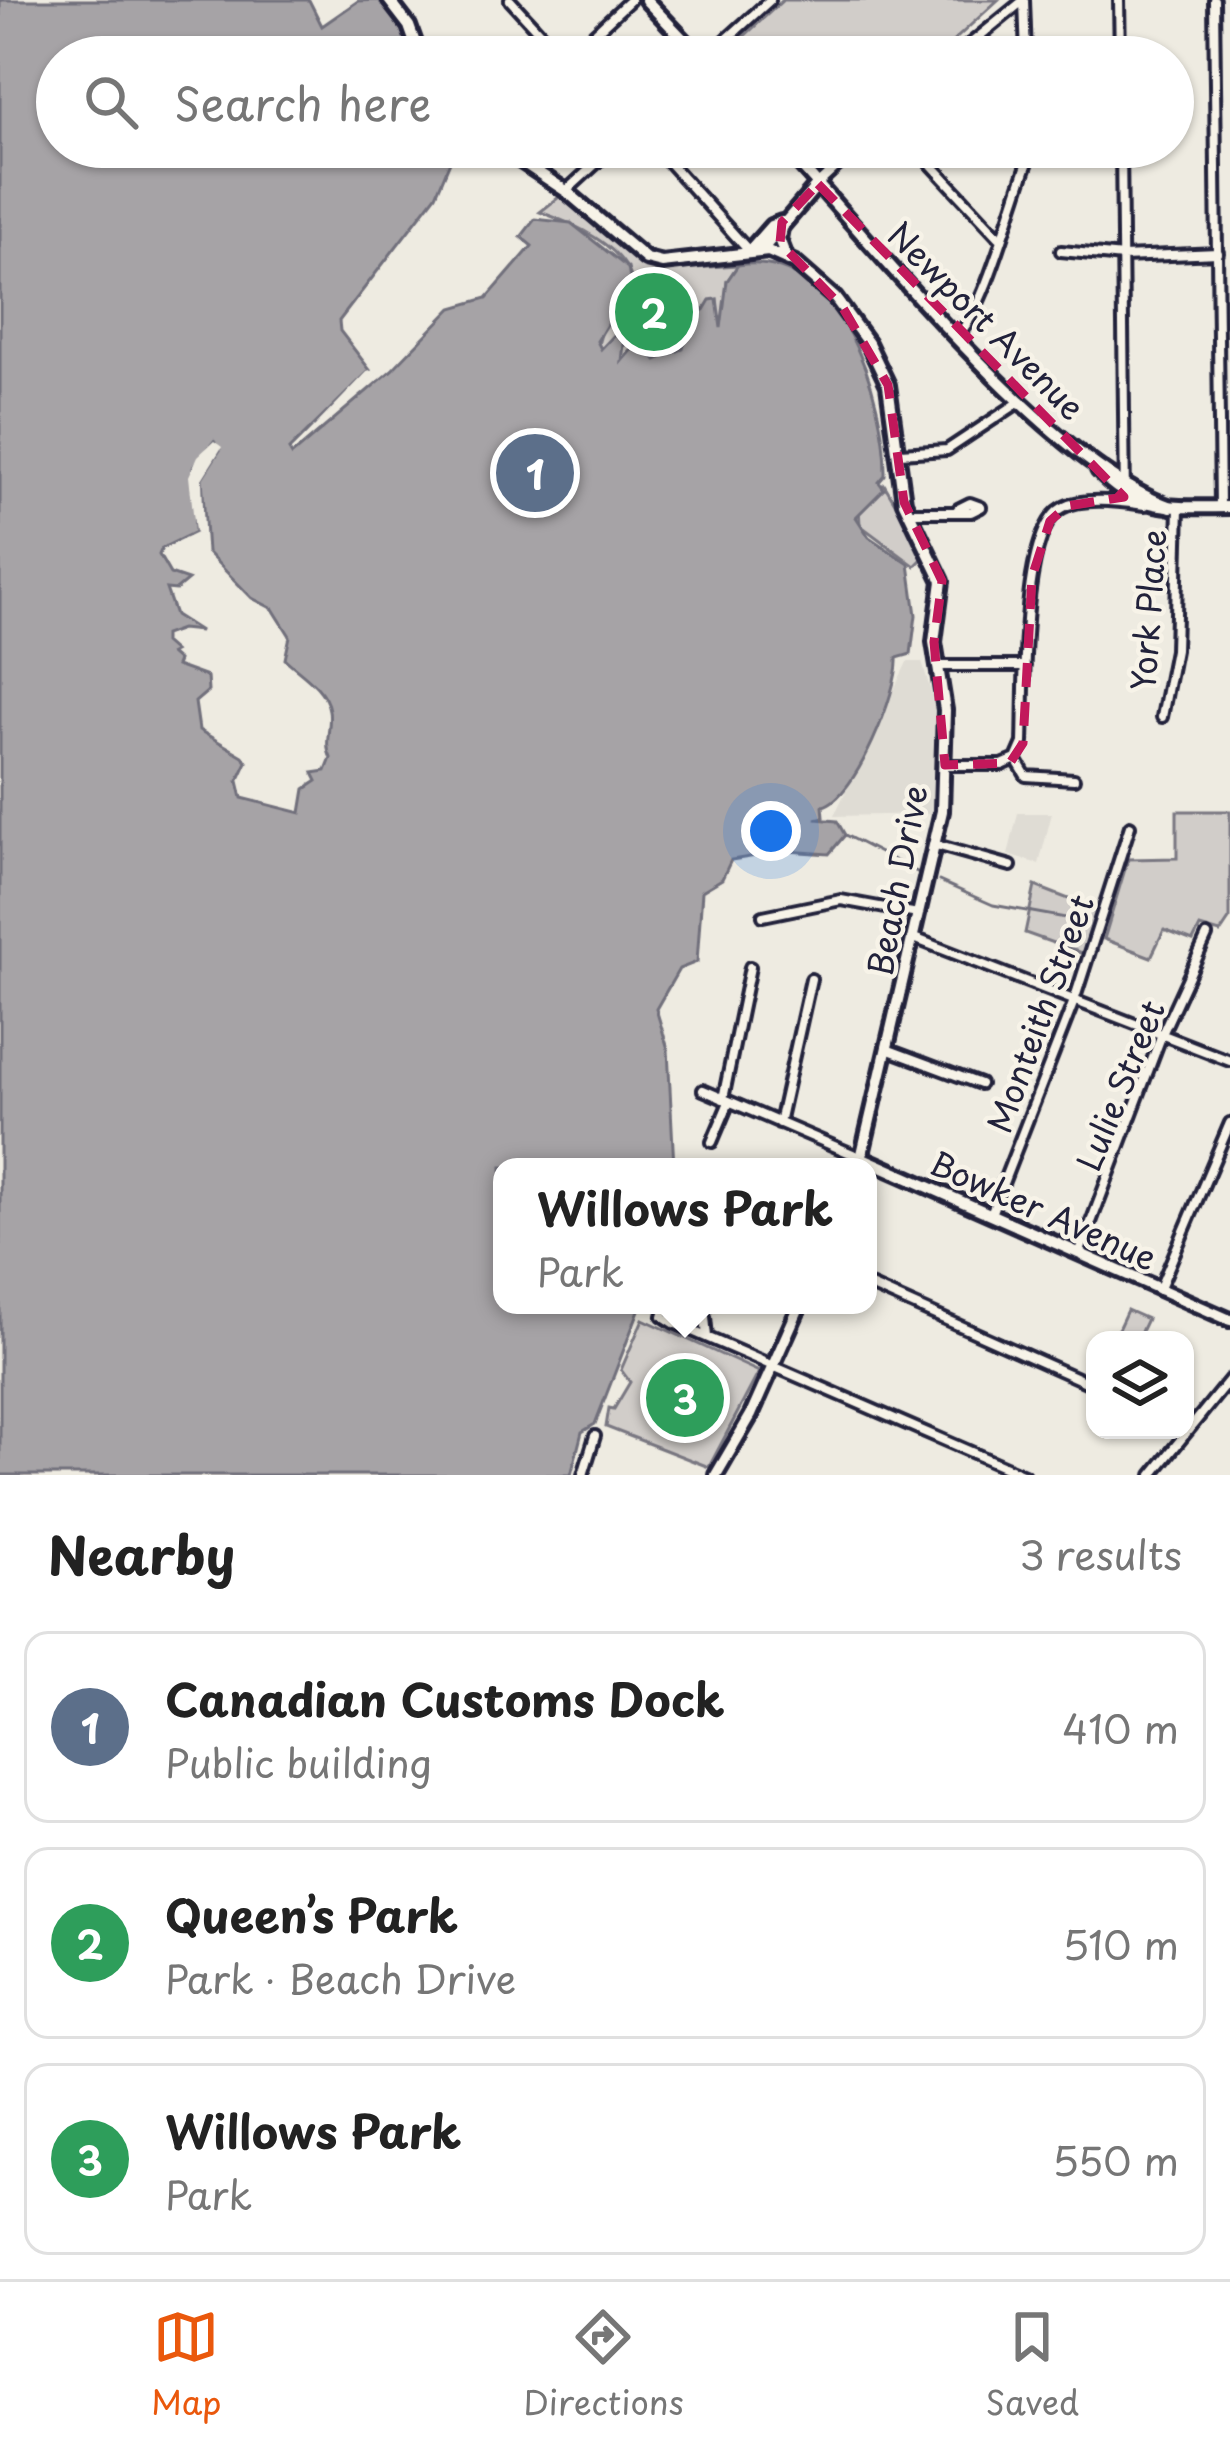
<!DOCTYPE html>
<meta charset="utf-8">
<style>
:root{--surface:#fff;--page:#f2f2f2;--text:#222;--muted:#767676;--line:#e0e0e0;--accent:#ea580c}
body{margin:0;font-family:"Playpen Sans",sans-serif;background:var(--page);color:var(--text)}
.controls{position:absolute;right:36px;bottom:36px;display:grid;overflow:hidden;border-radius:24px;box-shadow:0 3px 9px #0004}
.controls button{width:108px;height:108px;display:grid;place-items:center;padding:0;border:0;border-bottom:3px solid var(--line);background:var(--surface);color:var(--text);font:60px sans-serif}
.you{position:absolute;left:771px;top:831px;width:42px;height:42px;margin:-30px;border:9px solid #fff;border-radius:50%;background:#1a73e8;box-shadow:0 0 0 18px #1a73e833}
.badge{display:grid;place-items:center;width:78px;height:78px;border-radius:50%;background:var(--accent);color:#fff;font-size:39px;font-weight:700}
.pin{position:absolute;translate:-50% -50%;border:6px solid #fff;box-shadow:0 3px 12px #0006}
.popup{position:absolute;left:493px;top:1158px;width:384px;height:156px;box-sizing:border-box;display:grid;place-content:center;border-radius:24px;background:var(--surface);filter:drop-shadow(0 3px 9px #0005);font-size:39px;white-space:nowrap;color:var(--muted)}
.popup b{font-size:45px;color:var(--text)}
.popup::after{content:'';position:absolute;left:50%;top:100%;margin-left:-24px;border:24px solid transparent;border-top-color:var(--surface)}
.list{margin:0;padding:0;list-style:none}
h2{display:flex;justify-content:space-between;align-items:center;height:156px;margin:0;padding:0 48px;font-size:51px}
h2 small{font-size:39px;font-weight:400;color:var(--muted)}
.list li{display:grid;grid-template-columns:78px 1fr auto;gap:36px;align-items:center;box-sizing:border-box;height:192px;margin:0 24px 24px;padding:0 24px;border:3px solid var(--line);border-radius:24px}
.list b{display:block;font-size:45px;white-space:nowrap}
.list p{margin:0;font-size:39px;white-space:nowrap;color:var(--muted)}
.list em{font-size:39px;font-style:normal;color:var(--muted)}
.icon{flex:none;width:66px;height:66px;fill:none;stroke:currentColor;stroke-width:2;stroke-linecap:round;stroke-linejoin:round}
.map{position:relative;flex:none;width:1230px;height:1475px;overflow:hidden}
.search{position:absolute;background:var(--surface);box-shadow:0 3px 9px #0004;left:36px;right:36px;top:36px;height:132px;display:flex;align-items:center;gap:30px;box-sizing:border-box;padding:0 42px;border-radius:66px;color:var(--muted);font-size:45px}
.sheet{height:804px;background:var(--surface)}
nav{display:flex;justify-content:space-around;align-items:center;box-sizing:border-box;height:168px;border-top:3px solid var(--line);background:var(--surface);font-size:33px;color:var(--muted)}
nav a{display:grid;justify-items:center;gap:6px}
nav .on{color:var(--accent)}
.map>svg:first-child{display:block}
</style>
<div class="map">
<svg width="1230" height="1475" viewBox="0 0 1230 1475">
<rect width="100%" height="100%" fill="#eeebe1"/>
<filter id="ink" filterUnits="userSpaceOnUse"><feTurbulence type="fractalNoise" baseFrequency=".00833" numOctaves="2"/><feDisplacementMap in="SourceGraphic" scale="24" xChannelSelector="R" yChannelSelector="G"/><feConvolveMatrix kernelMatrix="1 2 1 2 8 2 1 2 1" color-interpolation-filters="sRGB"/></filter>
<g filter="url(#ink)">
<path fill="#dfdcd4" d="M907,662H922L937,712L934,814L834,816Z
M1018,813H1052L1039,864L1008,855Z"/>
<path fill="#d1cdc9" stroke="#7a7882" stroke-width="3" d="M783,0H998L936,57H722Z
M563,194L643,265L666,270L738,265L727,281L724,325L718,329L717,300L691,317L687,344L669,359L650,358L635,343L623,361L622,346L597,348L603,327L632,280C622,245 572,223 540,212Z
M884,484L926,555L915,566L860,525L859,506Z
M1177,811H1230V918L1220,933L1200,927L1193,941L1164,930L1151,957L1104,939L1128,859L1177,858Z
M1035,886L1097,910L1084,954L1025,933Z
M1127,1310L1147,1319L1137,1340H1113Z
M643,1319L759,1372L709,1467L606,1427L609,1408L614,1409L630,1382L621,1370Z"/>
<path fill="#a6a3a6" stroke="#716f7b" stroke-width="3" fill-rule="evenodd" d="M0,0H309L322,26L358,1L381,0L408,37L396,57H57V147H456L436,195L339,321L340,331L370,370L289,450L292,455L392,370L452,308L487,298L532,246L521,237L535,219L571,223L628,268L631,285L597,341L601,349L617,332L625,336L622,361L639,341L656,360L683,349L693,312L704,310L710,300L717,299L721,328L727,281L738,265C840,249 886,397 885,475L879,482L884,489L856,517L869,537L909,564L916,615L911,654L897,658C899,690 855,799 823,806L824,817L816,819L837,821L845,835L829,854L787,851L731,860L722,879L702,891L697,962L679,969L656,1009L668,1049L674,1167H502V1305H641L595,1424L582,1432L571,1475H0ZM214,441L220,450L202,478L207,552L252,598L273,609L290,636L285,659C300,673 325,687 329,710C332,727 323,743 331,758L326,771L313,773L317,781L305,789L301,813L242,798L238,781L247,762L243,756L199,730L195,702L208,691L207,677L176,666L178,661L170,654L174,652L164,643V635L181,629L200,631L175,615L166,589L176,590L188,580L170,574L159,555L162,548L195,532L193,467Z"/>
<path fill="#eeebe1" d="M369,370L375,373L368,380L376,373L382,375L289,453Z
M214,441L222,447L202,479L204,538L195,532L189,476L198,456Z"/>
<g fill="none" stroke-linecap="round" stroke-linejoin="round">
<path stroke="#716f7b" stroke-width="3" d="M845,835L921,874
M939,881L993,905L1088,922"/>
<defs>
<path id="minor" d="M510,0L562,57
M1024,0L1026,57
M1119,0L1120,57
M1214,0L1220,507
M569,57L630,0
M707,57L770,0
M954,57L1024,0
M655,147L749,251
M915,147L999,237
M1121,147L1125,502
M818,184L858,147
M566,191L614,147
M1061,251L1123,257L1218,253
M958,334C983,314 1013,202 1027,165L1028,147
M900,453L947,450L1021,401
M908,512H971L981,507L970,503L958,509
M937,666H1025
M1162,717L1175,650L1179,507
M1016,759L1023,743C1025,697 1019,532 1062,508C1083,496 1122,502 1145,505
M1016,759L1026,776L1074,779
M945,765H1002L1016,759
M936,845L1011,866
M763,916L841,900L918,914
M914,938L1230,1061
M889,1050L980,1084
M703,1090L862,1158
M723,1099L750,967
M779,1123L811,979
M712,1142L729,1102
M991,1214L1074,1001L1130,826
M1079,1254L1162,1034L1207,936
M868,1285L1095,1386
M1159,1290L1230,1123
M666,1305L663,1316L674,1323L1024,1475
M680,1305L705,1317L707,1337
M583,1475L595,1436
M1152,1475L1230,1379"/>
<path id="tertiary" d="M646,0L700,57
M784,147C876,246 1048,464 1171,507
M761,251L818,184
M1098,470C1135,513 1177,507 1230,507
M863,1158L1230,1320"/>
<path id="secondary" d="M389,0L409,26L420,57
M500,147L566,191L646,259L662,263L768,251L795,263L835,298L868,343L888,385L904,502L942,581L934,642L945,710L942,811L859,1167
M782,222L779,239L786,257
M749,251L771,226L782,222
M716,1475L751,1415L800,1305"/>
</defs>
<use href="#minor" stroke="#22223b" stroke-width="16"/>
<use href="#tertiary" stroke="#22223b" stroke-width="20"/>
<use href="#secondary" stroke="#22223b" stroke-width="20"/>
<use href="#minor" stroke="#f7f3e8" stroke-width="8"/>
<use href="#tertiary" stroke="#f7f3e8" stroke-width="10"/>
<use href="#secondary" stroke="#f7f3e8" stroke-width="10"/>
</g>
</g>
<path fill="none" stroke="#c2185b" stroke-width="9" stroke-dasharray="24 15" stroke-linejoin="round" d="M818,184L1124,497L1067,506L1050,521L1032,577L1023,743L1010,763L945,765L934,642L942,581L904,502L888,385L843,308L780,243L782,222Z"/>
<g text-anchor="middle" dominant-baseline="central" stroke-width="9" stroke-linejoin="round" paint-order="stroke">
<g font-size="33" fill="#22223b" stroke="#f7f3e8">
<text transform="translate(987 320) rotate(45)">Newport Avenue</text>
<text transform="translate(1147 610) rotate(-86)">York Place</text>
<text transform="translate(896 880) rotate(-79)">Beach Drive</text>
<text transform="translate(1039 1013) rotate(-70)">Monteith Street</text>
<text transform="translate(1119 1085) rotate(-68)">Lulie Street</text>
<text transform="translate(1044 1209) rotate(24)">Bowker Avenue</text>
</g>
</g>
</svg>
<div class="controls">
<button><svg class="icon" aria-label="layers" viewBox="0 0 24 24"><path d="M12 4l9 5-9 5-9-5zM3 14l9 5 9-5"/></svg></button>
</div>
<div class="you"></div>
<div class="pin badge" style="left:535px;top:473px;background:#5c6f8a">1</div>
<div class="pin badge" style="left:654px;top:312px;background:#2e9e5b">2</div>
<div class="pin badge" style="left:685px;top:1398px;background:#2e9e5b">3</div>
<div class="popup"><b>Willows Park</b>Park</div>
<div class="search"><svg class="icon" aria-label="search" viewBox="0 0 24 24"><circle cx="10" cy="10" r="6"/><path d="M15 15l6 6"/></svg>Search here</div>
</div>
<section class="sheet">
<h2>Nearby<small>3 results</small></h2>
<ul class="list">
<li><span class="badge" style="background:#5c6f8a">1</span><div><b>Canadian Customs Dock</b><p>Public building</p></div><em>410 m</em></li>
<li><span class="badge" style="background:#2e9e5b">2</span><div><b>Queen’s Park</b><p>Park · Beach Drive</p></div><em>510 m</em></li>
<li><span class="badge" style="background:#2e9e5b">3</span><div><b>Willows Park</b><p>Park</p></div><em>550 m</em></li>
</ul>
</section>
<nav>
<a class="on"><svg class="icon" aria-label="map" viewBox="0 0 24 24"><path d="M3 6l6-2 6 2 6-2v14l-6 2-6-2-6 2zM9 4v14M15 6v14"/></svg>Map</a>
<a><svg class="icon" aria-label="directions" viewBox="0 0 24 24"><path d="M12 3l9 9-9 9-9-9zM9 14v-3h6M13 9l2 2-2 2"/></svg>Directions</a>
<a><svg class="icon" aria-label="saved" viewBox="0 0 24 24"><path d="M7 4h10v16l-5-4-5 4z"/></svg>Saved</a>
</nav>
